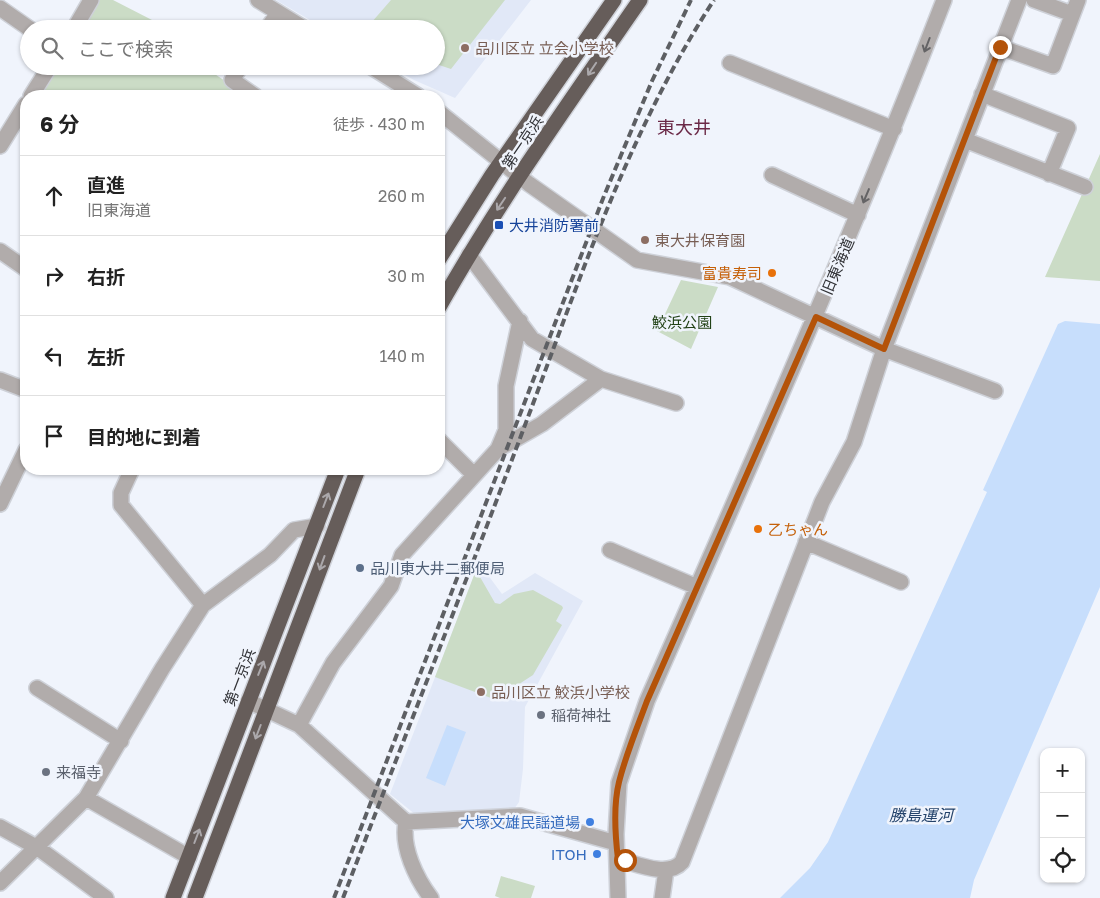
<!DOCTYPE html>
<html lang="ja">
<meta charset="utf-8">
<style>
:root{--surface:#fff;--page:#f2f2f2;--text:#222;--muted:#767676;--line:#e0e0e0}
body{margin:0;font-family:"Golos Text","Noto Sans JP",sans-serif;background:var(--page);color:var(--text)}
.controls{position:absolute;right:15px;bottom:15px;display:grid;overflow:hidden;border-radius:10px;box-shadow:0 1px 4px #0004}
.controls button{width:45px;height:45px;display:grid;place-items:center;padding:0;border:0;border-bottom:1px solid var(--line);background:var(--surface);color:var(--text);font:25px sans-serif}
.stop{position:absolute;width:15px;height:15px;margin:-11px;border:4px solid #b45309;border-radius:50%;background:#fff}
.stop.end{background:#b45309;border-color:#fff;box-shadow:0 1px 5px #0008}
.list{margin:0;padding:0;list-style:none}
h2{display:flex;justify-content:space-between;align-items:center;height:65px;margin:0;padding:0 20px;font-size:21px}
h2 small{font-size:16px;font-weight:400;color:var(--muted)}
.list li{display:grid;grid-template-columns:32px 1fr auto;gap:15px;align-items:center;box-sizing:border-box;height:80px;padding:0 20px;border-top:1px solid var(--line)}
.list b{display:block;font-size:19px;white-space:nowrap}
.list p{margin:0;font-size:16px;white-space:nowrap;color:var(--muted)}
.list em{font-size:16px;font-style:normal;color:var(--muted)}
.icon{flex:none;width:28px;height:28px;fill:none;stroke:currentColor;stroke-width:2;stroke-linecap:round;stroke-linejoin:round}
.map{position:relative;flex:none;width:1100px;height:898px;overflow:hidden}
.search{position:absolute;background:var(--surface);box-shadow:0 1px 4px #0004;left:20px;top:20px;width:425px;height:55px;display:flex;align-items:center;gap:12px;box-sizing:border-box;padding:0 18px;border-radius:28px;color:var(--muted);font-size:19px}
.panel{position:absolute;background:var(--surface);box-shadow:0 1px 4px #0004;left:20px;top:90px;width:425px;height:385px;border-radius:20px}
.map>svg:first-child{display:block}
</style>
<div class="map">
<svg width="1100" height="898" viewBox="0 0 1100 898">
<rect width="100%" height="100%" fill="#f0f4fc"/>
<path fill="#e1e8f7" d="M276,0H531L455,98L414,80L389,66H436V29H325Z
M479,563L502,594L535,573L583,601L525,707L523,769L519,802L512,812L416,815L390,794Z"/>
<path fill="#cbdcc6" d="M99,0H113L152,20L147,27L148,29H80Z
M391,0H505L451,69L436,64V29H378L371,23Z
M57,66H203L247,96H38Z
M1100,154V281L1045,277Z
M681,280L718,287L691,349L657,331Z
M476,570L495,603L500,604L514,594L533,590L562,606L563,608L556,621L562,625L533,675L499,697L491,698L435,677Z
M501,876L535,886L531,898H500L495,896Z"/>
<path fill="#c7defc" d="M1065,321L1100,324V587L974,880L970,898H780L810,868L828,842L987,492L983,490L1058,324Z
M447,725L466,732L445,786L426,778Z"/>
<g fill="none" stroke-linecap="round" stroke-linejoin="round">
<defs>
<path id="minor" d="M258,0L305,29
M1034,0L1072,14
M0,8L30,29
M74,29L91,0
M267,29L278,13
M1000,47L1053,66L1078,0
M730,63L894,129
M241,66L232,80L255,96
M370,66L418,96
M982,94L1068,128L1049,174
M31,96L50,66
M439,112L529,184L637,260L730,277L884,349L995,391
M965,140L1085,187
M0,146L26,104
M772,175L858,215
M0,251L26,269
M469,255L532,339L601,379L676,403
M0,380L26,390
M439,440L474,475
M498,449L542,424L601,379
M132,469L121,493V505L203,605
M0,504L26,450
M806,542L901,582
M610,550L697,587
M37,688L121,741
M248,701L299,725L406,822L520,816L616,843
M299,725L333,663L391,586L402,555L498,449L506,430V386L520,321
M86,798L189,857
M406,822C401,847 416,878 431,898
M0,827L38,848L106,898
M618,859C637,864 668,878 682,862L822,502L854,442L884,349L1019,0
M0,883L86,798L162,669L203,605L270,555L294,530L317,526
M618,898L616,834L619,783L647,701C749,469 852,237 944,0
M662,898L666,870"/>
<path id="highway" d="M439,259L492,175L614,0
M439,307C499,201 570,101 640,0
M173,898L338,469
M195,898L358,469"/>
</defs>
<use href="#minor" stroke="#ced1d8" stroke-width="18"/>
<use href="#highway" stroke="#ced1d8" stroke-width="18"/>
<use href="#minor" stroke="#b1acab" stroke-width="15"/>
<use href="#highway" stroke="#665d5a" stroke-width="15"/>
<path stroke="#5d5f63" stroke-width="4" stroke-dasharray="8 4" stroke-linecap="butt" d="M334,898L604,196L652,81L691,0
M343,898C402,743 464,588 522,433C578,285 627,133 714,0"/>
</g>
<defs><path id="oneway-shaft" d="M-6 0H5M1.5-3L5.5 0L1.5 3" fill="none" stroke-width="1.6" stroke-linecap="round" stroke-linejoin="round" transform="scale(1.25)"/></defs>
<g stroke="#646365">
<use href="#oneway-shaft" transform="translate(927 45) rotate(111)"/>
<use href="#oneway-shaft" transform="translate(866 196) rotate(113)"/>
</g>
<g stroke="#aba8ab">
<use href="#oneway-shaft" transform="translate(592 69) rotate(124)"/>
<use href="#oneway-shaft" transform="translate(501 204) rotate(124)"/>
<use href="#oneway-shaft" transform="translate(326 500) rotate(-69)"/>
<use href="#oneway-shaft" transform="translate(322 563) rotate(110)"/>
<use href="#oneway-shaft" transform="translate(261 668) rotate(-68)"/>
<use href="#oneway-shaft" transform="translate(258 732) rotate(111)"/>
<use href="#oneway-shaft" transform="translate(197 836) rotate(-69)"/>
</g>
<g fill="none" stroke-linecap="round" stroke-linejoin="round">
<path stroke="#b45309" stroke-width="6" d="M625,860L618,859C615,834 613,806 619,782C626,754 637,728 647,701L816,317L884,349L1000,47"/>
</g>
<g fill="#8d6e63" stroke="#f0f4fc" stroke-width="2">
<circle cx="465" cy="48" r="5"/>
<circle cx="645" cy="240" r="5"/>
<circle cx="481" cy="692" r="5"/>
</g>
<rect fill="#1a4fb4" stroke="#f0f4fc" stroke-width="2" x="494" y="220" width="10" height="10" rx="2.5"/>
<g fill="#e8710a" stroke="#f0f4fc" stroke-width="2">
<circle cx="772" cy="273" r="5"/>
<circle cx="758" cy="529" r="5"/>
</g>
<circle fill="#5c6f8a" stroke="#f0f4fc" stroke-width="2" cx="360" cy="568" r="5"/>
<g fill="#6b7280" stroke="#f0f4fc" stroke-width="2">
<circle cx="541" cy="715" r="5"/>
<circle cx="46" cy="772" r="5"/>
</g>
<g fill="#3f7fe0" stroke="#f0f4fc" stroke-width="2">
<circle cx="590" cy="822" r="5"/>
<circle cx="597" cy="854" r="5"/>
</g>
<g text-anchor="middle" dominant-baseline="central" stroke-width="5" stroke-linejoin="round" paint-order="stroke">
<g font-size="15" fill="#785e54" stroke="#f0f4fc" text-anchor="start">
<text x="475" y="48">品川区立 立会小学校</text>
<text x="655" y="240">東大井保育園</text>
<text x="491" y="692">品川区立 鮫浜小学校</text>
</g>
<g font-size="15" fill="#313236" stroke="#f0f4fc">
<text transform="translate(522 142) rotate(-56)">第一京浜</text>
<text transform="translate(837 266) rotate(-67)">旧東海道</text>
<text transform="translate(239 677) rotate(-69)">第一京浜</text>
</g>
<g font-size="15" fill="#164399" stroke="#f0f4fc" text-anchor="start">
<text x="509" y="225">大井消防署前</text>
</g>
<g font-size="15" fill="#c56008" stroke="#f0f4fc" text-anchor="end">
<text x="762" y="273">富貴寿司</text>
<text x="768" y="529" text-anchor="start">乙ちゃん</text>
</g>
<g font-size="15" fill="#224217" stroke="#f0f4fc">
<text x="682" y="322">鮫浜公園</text>
</g>
<g font-size="15" fill="#4e5e75" stroke="#f0f4fc" text-anchor="start">
<text x="370" y="568">品川東大井二郵便局</text>
</g>
<g font-size="15" fill="#5b616d" stroke="#f0f4fc" text-anchor="start">
<text x="551" y="715">稲荷神社</text>
<text x="56" y="772">来福寺</text>
</g>
<g font-size="15" fill="#366cbe" stroke="#f0f4fc" text-anchor="end">
<text x="580" y="822">大塚文雄民謡道場</text>
<text x="587" y="854">ITOH</text>
</g>
<g font-size="16" font-style="italic" fill="#23426a" stroke="#f0f4fc">
<text x="921" y="815">勝島運河</text>
</g>
<g font-size="18" fill="#6a2846" stroke="#f0f4fc">
<text x="684" y="127">東大井</text>
</g>
</g>
</svg>
<div class="controls">
<button>+</button>
<button>−</button>
<button><svg class="icon" aria-label="locate" viewBox="0 0 24 24"><circle cx="12" cy="12" r="6"/><path d="M12 2v4M12 18v4M2 12h4M18 12h4"/></svg></button>
</div>
<div class="stop" style="left:625px;top:860px"></div>
<div class="stop end" style="left:1000px;top:47px"></div>
<div class="search"><svg class="icon" aria-label="search" viewBox="0 0 24 24"><circle cx="10" cy="10" r="6"/><path d="M15 15l6 6"/></svg>ここで検索</div>
<section class="panel">
<h2>6 分<small>徒歩 · 430 m</small></h2>
<ul class="list">
<li><svg class="icon" aria-label="ahead" viewBox="0 0 24 24"><path d="M12 20V5M6 11l6-6 6 6"/></svg><div><b>直進</b><p>旧東海道</p></div><em>260 m</em></li>
<li><svg class="icon" aria-label="right" viewBox="0 0 24 24"><path d="M7 20v-9h11M14 6l5 5-5 5"/></svg><div><b>右折</b></div><em>30 m</em></li>
<li><svg class="icon" aria-label="left" viewBox="0 0 24 24"><path d="M17 20v-9H6M10 6l-5 5 5 5"/></svg><div><b>左折</b></div><em>140 m</em></li>
<li><svg class="icon" aria-label="arrive" viewBox="0 0 24 24"><path d="M6 21V4h12l-3 4 3 4H6"/></svg><div><b>目的地に到着</b></div></li>
</ul>
</section>
</div>
